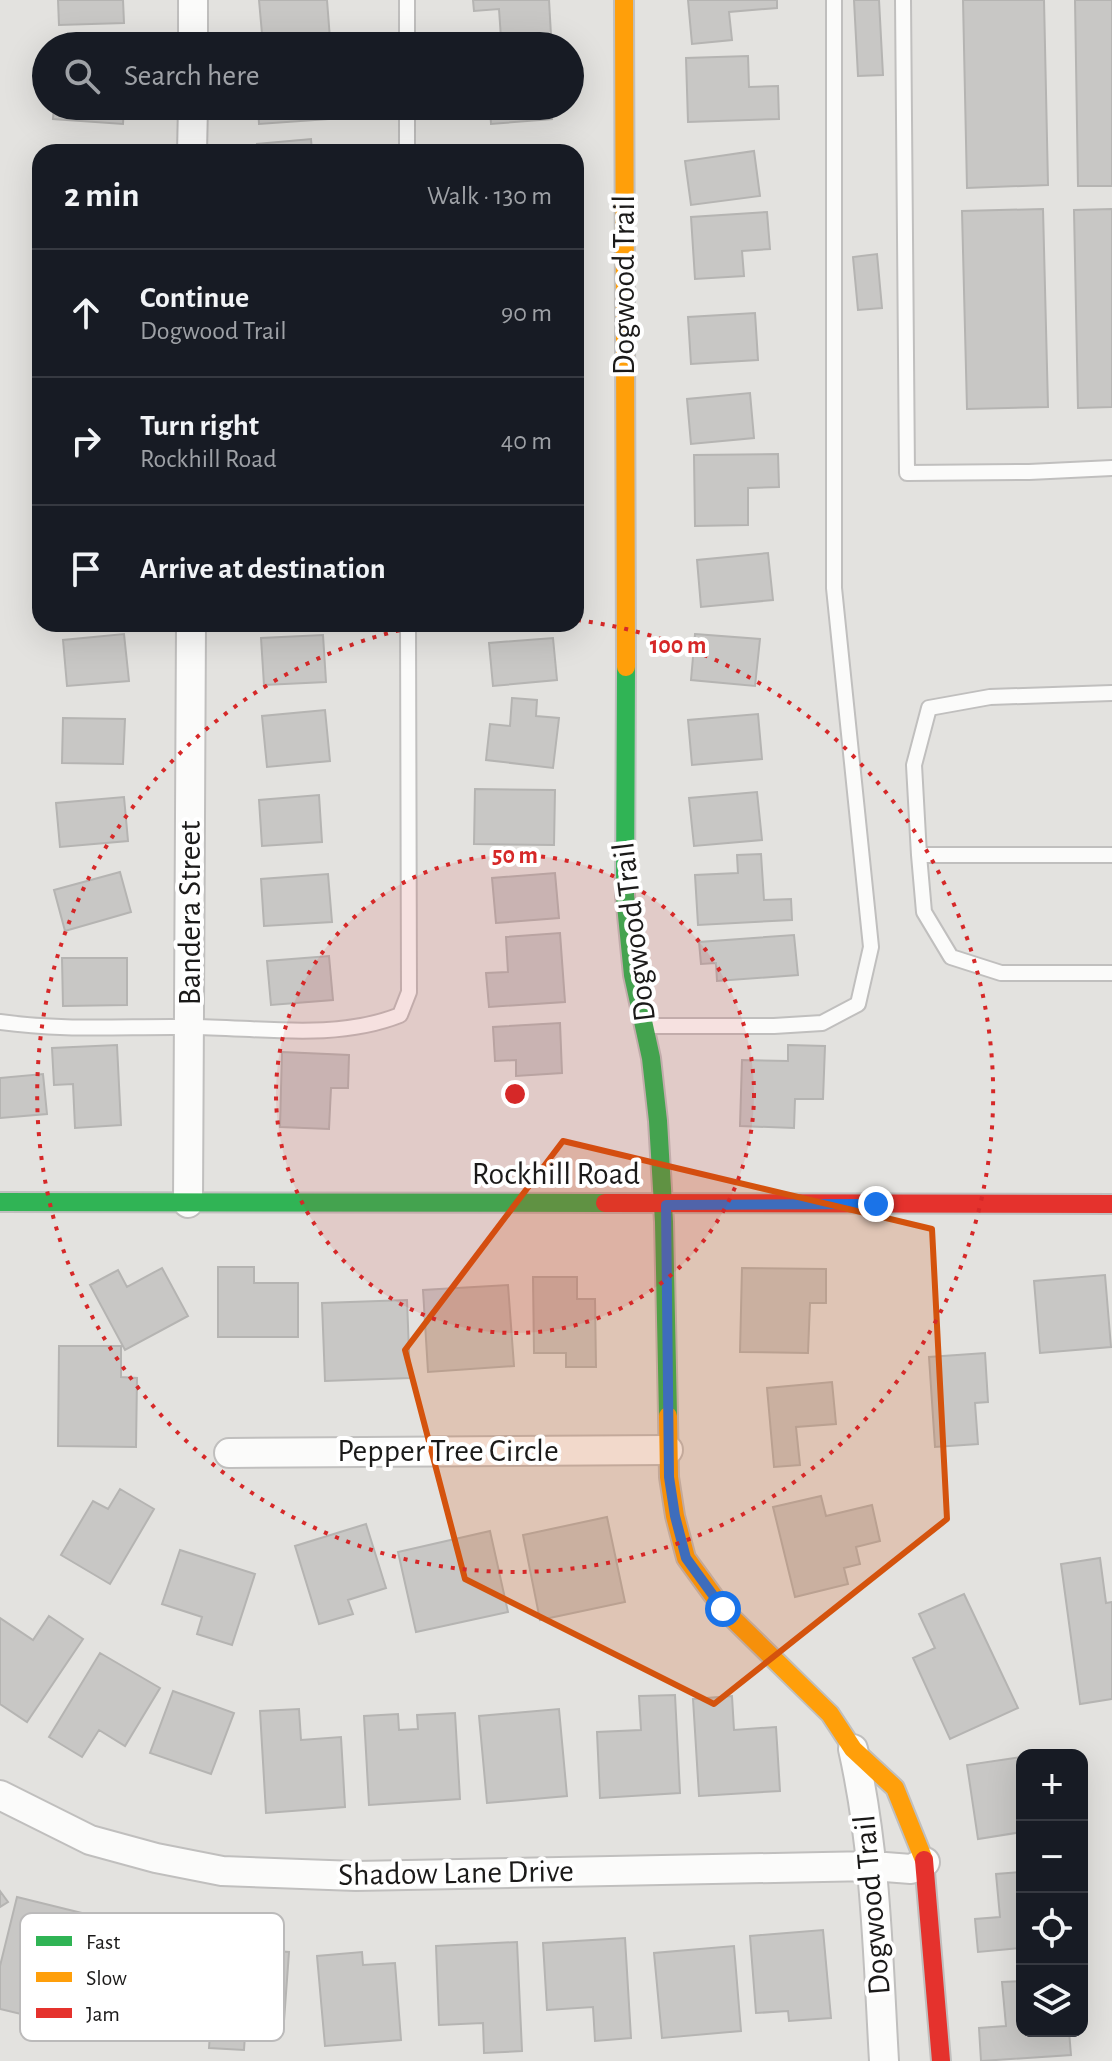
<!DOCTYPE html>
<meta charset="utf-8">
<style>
:root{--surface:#171b24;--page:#242831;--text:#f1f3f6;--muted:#9ea1a6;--line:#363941}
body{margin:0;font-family:"Alegreya Sans",sans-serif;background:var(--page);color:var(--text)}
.controls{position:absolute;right:24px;bottom:24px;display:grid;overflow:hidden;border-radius:16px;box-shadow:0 8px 32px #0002}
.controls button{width:72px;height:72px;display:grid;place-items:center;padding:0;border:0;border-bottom:2px solid var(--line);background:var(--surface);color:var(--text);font:40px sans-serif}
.stop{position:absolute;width:24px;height:24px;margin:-18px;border:6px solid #1a73e8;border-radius:50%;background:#fff}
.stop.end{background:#1a73e8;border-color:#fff;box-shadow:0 2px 8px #0008}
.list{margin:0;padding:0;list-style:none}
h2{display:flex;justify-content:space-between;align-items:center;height:104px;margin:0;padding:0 32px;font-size:34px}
h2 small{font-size:26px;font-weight:400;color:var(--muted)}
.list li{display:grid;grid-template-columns:52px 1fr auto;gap:24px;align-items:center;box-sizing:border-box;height:128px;padding:0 32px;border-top:2px solid var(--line)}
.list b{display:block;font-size:30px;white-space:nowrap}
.list p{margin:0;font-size:26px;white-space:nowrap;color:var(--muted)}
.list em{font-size:26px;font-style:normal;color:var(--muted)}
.icon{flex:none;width:44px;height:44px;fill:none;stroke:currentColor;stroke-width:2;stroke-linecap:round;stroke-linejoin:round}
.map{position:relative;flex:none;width:1112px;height:2061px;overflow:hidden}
.search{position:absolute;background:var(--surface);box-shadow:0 8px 32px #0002;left:32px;top:32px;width:552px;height:88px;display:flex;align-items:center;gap:20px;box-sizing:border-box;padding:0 28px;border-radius:44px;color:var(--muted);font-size:30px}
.panel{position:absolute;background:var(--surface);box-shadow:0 8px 32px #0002;left:32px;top:144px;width:552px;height:488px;border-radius:24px}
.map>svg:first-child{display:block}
</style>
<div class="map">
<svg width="1112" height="2061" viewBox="0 0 1112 2061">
<rect width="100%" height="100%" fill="#e3e2df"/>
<path fill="#c8c7c5" stroke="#b5b4b2" stroke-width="2" d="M58,0H123L124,23L59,25Z
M259,0H327L330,39L263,45Z
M473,0H549L551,35L501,38L499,9L474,11Z
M688,0H777V8L729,12L732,40L692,44Z
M854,0H879L883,75L858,76Z
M963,0H1044L1048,185L967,188Z
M1075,0H1112V186H1078Z
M748,56L749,87L778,86L779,119L688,122L686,58Z
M54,106H124L123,124L53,119Z
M258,106H327L328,119L259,124Z
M490,106H551L552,119L491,124Z
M311,139L312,152H258L257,144Z
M754,151L760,196L691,205L685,161Z
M1043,209L1048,407L967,409L962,211Z
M1112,209V407L1078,408L1074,210Z
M767,212L770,249L742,251L744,276L695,279L691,217Z
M877,254L882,308L858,310L853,257Z
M755,313L758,360L691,364L688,317Z
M750,393L754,438L691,444L687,399Z
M778,454L779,487L748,488V525L695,526L694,455Z
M768,553L773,600L701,607L697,560Z
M124,634L129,681L67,686L63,640Z
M695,634L760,639L755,686L691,680Z
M323,635L326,682L264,685L261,638Z
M553,638L557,680L493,686L489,643Z
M512,698L537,700L536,716L559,718L553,768L486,760L490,724L510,726Z
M325,710L330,761L267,767L262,716Z
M758,714L762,759L692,765L688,720Z
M63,718L125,719L123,764L62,763Z
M475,789L555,790L554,845L474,844Z
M757,792L762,840L694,846L689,798Z
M319,795L322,842L262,846L259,800Z
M124,797L128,841L60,847L56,803Z
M761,854L764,900L791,899L792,920L698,925L695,875L738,873L737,855Z
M120,872L131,912L65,931L54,890Z
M555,873L559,918L496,923L492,878Z
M328,874L332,922L264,926L261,879Z
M560,933L565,1002L489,1007L486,973L508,972L506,937Z
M794,935L798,975L717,981L716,963L701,964L699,942Z
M329,956L333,1000L271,1005L267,961Z
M62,958H127V1005L63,1006Z
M560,1023L562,1073L516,1076V1060L495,1061L493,1027Z
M117,1045L121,1125L75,1128L73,1084L54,1085L52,1048Z
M788,1045L825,1046L823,1099H795L794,1128L740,1126L742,1060L788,1061Z
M282,1052L349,1055L348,1088H331L329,1129L280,1127Z
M43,1074L47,1114L0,1118V1078Z
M218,1267H254V1283H298V1337H218Z
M162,1268L188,1316L125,1350L90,1285L118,1270L127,1287Z
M742,1268L826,1269V1303H810L808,1353L740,1352Z
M1105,1275L1111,1347L1040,1353L1034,1281Z
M533,1277H577V1299H595L596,1367H566V1353H534Z
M508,1285L514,1366L428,1372L423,1290Z
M407,1300L410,1378L325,1381L322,1303Z
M59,1346H121V1377L137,1378L136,1447L58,1446Z
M985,1353L988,1402L975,1403L978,1444L935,1447L929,1357Z
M832,1382L836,1424L796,1427L800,1465L774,1467L767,1388Z
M120,1489L154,1509L110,1584L61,1555L93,1501L108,1509Z
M821,1496L826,1516L872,1505L880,1541L856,1547L860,1564L844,1568L848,1584L795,1597L773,1507Z
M607,1517L625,1602L540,1620L523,1535Z
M366,1524L386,1588L348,1600L353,1614L319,1624L295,1546Z
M490,1531L508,1612L416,1632L398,1552Z
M180,1550L255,1574L232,1645L197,1634L202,1617L162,1604Z
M1100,1558L1106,1603L1112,1602V1699L1080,1704L1061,1564Z
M964,1594L1018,1708L950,1739L913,1658L935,1648L919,1614Z
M49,1616L83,1639L27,1722L0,1704V1618L33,1640Z
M100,1653L160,1688L125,1746L99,1730L82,1757L49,1737Z
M173,1691L234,1713L211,1774L150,1753Z
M675,1695L680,1793L600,1798L597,1732L641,1730L639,1696Z
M732,1696L734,1730L776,1727L780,1791L699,1796L693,1699Z
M299,1709L301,1740L341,1737L345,1807L266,1813L260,1711Z
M559,1709L567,1796L487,1803L479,1716Z
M455,1713L460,1799L369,1805L364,1716L398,1714L399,1730L418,1729L417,1715Z
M1022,1757V1832L978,1839L967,1765Z
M1022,1872V1948L978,1952L975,1919L1000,1917L996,1874Z
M0,1891L8,1902L0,1907Z
M17,1897L86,1914L59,2023L0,2009V1966Z
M823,1930L831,2018L789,2021L788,2011L756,2013L750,1936Z
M625,1938L631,2038L595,2041L593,2007L547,2010L543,1943Z
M517,1942L522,2051L484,2053L483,2023L439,2025L436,1946Z
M734,1946L741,2031L662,2038L654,1953Z
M216,1947L289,1952L284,2021L246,2019L244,2050L209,2048Z
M362,1952L363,1965L395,1963L401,2040L325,2046L317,1956Z
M1022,1981V2031H1069L1071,2055L981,2061L979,2028L1006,2026L1002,1982Z"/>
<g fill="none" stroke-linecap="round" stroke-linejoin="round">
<defs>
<path id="lane" d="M407,0V46
M903,0L907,473L1029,472L1112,468
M407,106V152
M1112,693L990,697L929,708L914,765L919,855L924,912L951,957L1001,973H1112
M919,855H1112
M0,1022C63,1031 126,1026 189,1027C258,1027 335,1041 400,1015L409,992L408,624
M648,1026H774L822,1023L858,1004L871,947L834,588V0"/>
<path id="street" d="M193,46V0
M192,152L193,106
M188,1203L191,624
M229,1453L668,1450
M853,1749C876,1851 878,1957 884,2061
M0,1795L90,1840L156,1858L222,1871L356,1876L872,1866L911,1869L925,1862"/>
<path id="fast" d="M626,667L625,895L633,975L651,1058L658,1121L664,1222L668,1416
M0,1202L605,1203"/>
<path id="slow" d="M624,0L626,667
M668,1416L669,1477L675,1516L686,1558L723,1609L830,1714L853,1749L895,1788L924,1860"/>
<path id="jam" d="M605,1203L1112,1204
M924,1860L941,2061"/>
</defs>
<use href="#lane" stroke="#c0bfbe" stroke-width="18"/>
<use href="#street" stroke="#c0bfbe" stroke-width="32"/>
<use href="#fast" stroke="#c0bfbe" stroke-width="22"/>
<use href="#slow" stroke="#c0bfbe" stroke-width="22"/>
<use href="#jam" stroke="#c0bfbe" stroke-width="22"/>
<use href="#lane" stroke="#fbfbfa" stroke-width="14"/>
<use href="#street" stroke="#fbfbfa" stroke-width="28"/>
<use href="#fast" stroke="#30b455" stroke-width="18"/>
<use href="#slow" stroke="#ff9f0a" stroke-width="18"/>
<use href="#jam" stroke="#e5322d" stroke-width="18"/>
</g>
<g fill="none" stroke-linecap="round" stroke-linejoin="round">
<path stroke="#1a73e8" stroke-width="10" d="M723,1609L686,1558L675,1516L669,1477L666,1205L876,1204"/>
</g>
<path fill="#d4530d" fill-opacity="0.2" stroke="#d4530d" stroke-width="6" stroke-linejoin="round" d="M563,1141L932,1229L947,1519L714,1704L465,1579L405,1350Z"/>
<circle cx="515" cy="1094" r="239" fill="#d62828" fill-opacity=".12"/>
<g fill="none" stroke="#d62828" stroke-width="4" stroke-dasharray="4 8">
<circle cx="515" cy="1094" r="239"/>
<path d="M577 620A478 478 0 1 1 428 624"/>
</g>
<g text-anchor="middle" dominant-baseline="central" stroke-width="8" stroke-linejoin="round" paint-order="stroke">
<g font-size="32" fill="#1b1a19" stroke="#fff">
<text transform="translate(624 285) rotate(-90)">Dogwood Trail</text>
<text transform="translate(190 913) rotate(-90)">Bandera Street</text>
<text transform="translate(634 932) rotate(-97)">Dogwood Trail</text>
<text x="556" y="1174">Rockhill Road</text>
<text x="448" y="1451">Pepper Tree Circle</text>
<text transform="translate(456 1873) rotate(-1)">Shadow Lane Drive</text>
<text transform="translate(872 1905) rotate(-95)">Dogwood Trail</text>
</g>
</g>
<rect x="20" y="1913" width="264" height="128" rx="12" fill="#fff" stroke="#bbbaba" stroke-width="2"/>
<rect x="36" y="1936" width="36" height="10" fill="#30b455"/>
<rect x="36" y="1972" width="36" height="10" fill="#ff9f0a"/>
<rect x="36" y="2008" width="36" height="10" fill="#e5322d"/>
<g font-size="22" fill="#1b1a19">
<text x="86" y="1949">Fast</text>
<text x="86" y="1985">Slow</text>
<text x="86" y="2021">Jam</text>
</g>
<circle cx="515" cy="1094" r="12" fill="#d62828" stroke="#fff" stroke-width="4"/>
<g font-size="24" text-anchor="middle" font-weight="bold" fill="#d62828" stroke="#fff" stroke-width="8" stroke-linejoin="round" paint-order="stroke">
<text x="678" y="653">100 m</text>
<text x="515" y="863">50 m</text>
</g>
</svg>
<div class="controls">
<button>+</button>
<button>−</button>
<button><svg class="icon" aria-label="locate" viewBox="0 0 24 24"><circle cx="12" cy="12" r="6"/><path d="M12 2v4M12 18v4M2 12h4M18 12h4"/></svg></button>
<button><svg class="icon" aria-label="layers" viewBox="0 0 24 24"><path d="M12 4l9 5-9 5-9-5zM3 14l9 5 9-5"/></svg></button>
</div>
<div class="stop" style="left:723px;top:1609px"></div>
<div class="stop end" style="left:876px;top:1204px"></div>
<div class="search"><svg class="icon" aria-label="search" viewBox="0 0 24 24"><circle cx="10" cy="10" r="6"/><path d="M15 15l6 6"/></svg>Search here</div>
<section class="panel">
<h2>2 min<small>Walk · 130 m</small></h2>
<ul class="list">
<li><svg class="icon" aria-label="ahead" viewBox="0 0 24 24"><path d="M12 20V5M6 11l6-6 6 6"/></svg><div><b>Continue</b><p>Dogwood Trail</p></div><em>90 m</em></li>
<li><svg class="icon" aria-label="right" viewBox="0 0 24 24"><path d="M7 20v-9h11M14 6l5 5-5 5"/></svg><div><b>Turn right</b><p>Rockhill Road</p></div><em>40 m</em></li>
<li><svg class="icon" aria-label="arrive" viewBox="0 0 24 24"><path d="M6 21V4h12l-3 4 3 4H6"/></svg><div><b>Arrive at destination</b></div></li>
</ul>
</section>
</div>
